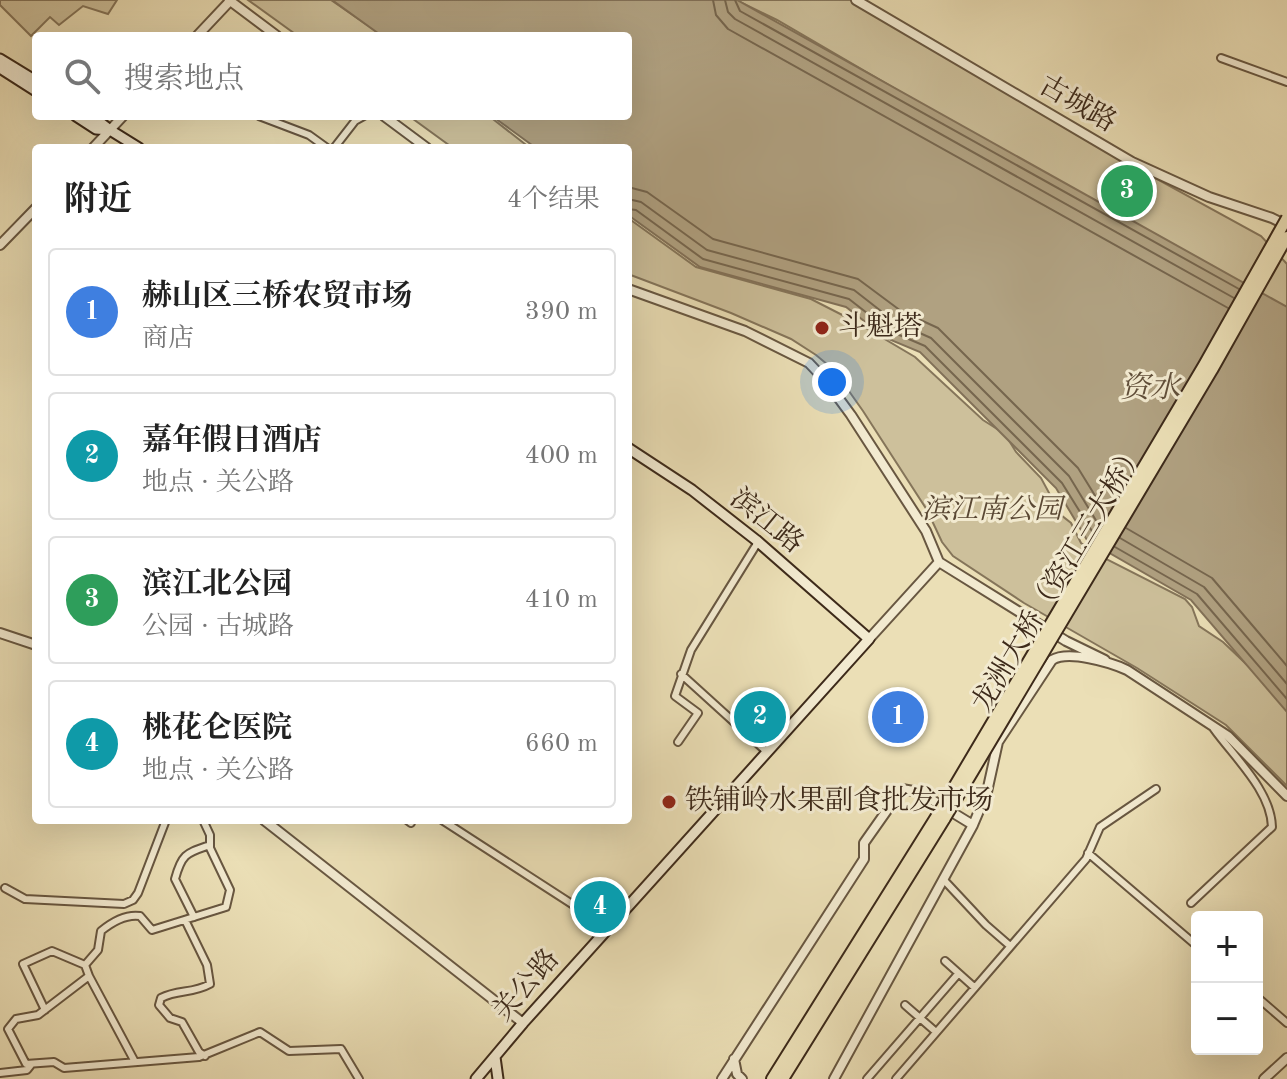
<!DOCTYPE html>
<html lang="zh">
<meta charset="utf-8">
<style>
:root{--surface:#fff;--page:#f6f6f6;--text:#222;--muted:#767676;--line:#e0e0e0;--accent:#8f2418}
body{margin:0;font-family:"Old Standard TT","Noto Serif SC",serif;background:var(--page);color:var(--text)}
.controls{position:absolute;right:24px;bottom:24px;display:grid;overflow:hidden;border-radius:8px;box-shadow:0 8px 32px #0002}
.controls button{width:72px;height:72px;display:grid;place-items:center;padding:0;border:0;border-bottom:2px solid var(--line);background:var(--surface);color:var(--text);font:40px sans-serif}
.you{position:absolute;left:832px;top:382px;width:28px;height:28px;margin:-20px;border:6px solid #fff;border-radius:50%;background:#1a73e8;box-shadow:0 0 0 12px #1a73e833}
.badge{display:grid;place-items:center;width:52px;height:52px;border-radius:50%;background:var(--accent);color:#fff;font-size:26px;font-weight:700}
.pin{position:absolute;translate:-50% -50%;border:4px solid #fff;box-shadow:0 2px 8px #0006}
.list{margin:0;padding:0;list-style:none}
h2{display:flex;justify-content:space-between;align-items:center;height:104px;margin:0;padding:0 32px;font-size:34px}
h2 small{font-size:26px;font-weight:400;color:var(--muted)}
.list li{display:grid;grid-template-columns:52px 1fr auto;gap:24px;align-items:center;box-sizing:border-box;height:128px;margin:0 16px 16px;padding:0 16px;border:2px solid var(--line);border-radius:8px}
.list b{display:block;font-size:30px;white-space:nowrap}
.list p{margin:0;font-size:26px;white-space:nowrap;color:var(--muted)}
.list em{font-size:26px;font-style:normal;color:var(--muted)}
.icon{flex:none;width:44px;height:44px;fill:none;stroke:currentColor;stroke-width:2;stroke-linecap:round;stroke-linejoin:round}
.map{position:relative;flex:none;width:1287px;height:1079px;overflow:hidden}
.search{position:absolute;background:var(--surface);box-shadow:0 8px 32px #0002;left:32px;top:32px;width:600px;height:88px;display:flex;align-items:center;gap:20px;box-sizing:border-box;padding:0 28px;border-radius:8px;color:var(--muted);font-size:30px}
.panel{position:absolute;background:var(--surface);box-shadow:0 8px 32px #0002;left:32px;top:144px;width:600px;height:680px;border-radius:8px}
.map>svg:first-child{display:block}
</style>
<div class="map">
<svg width="1287" height="1079" viewBox="0 0 1287 1079">
<rect width="100%" height="100%" fill="#ebdfb6"/>
<filter id="stains"><feTurbulence type="fractalNoise" baseFrequency=".0025" numOctaves="4"/><feColorMatrix values="0 0 0 0 .2 0 0 0 0 .09 0 0 0 0 .02 0 0 0 .5 -.17"/></filter>
<radialGradient id="worn" r=".72"><stop offset=".6" stop-color="#630" stop-opacity="0"/><stop offset="1" stop-color="#630" stop-opacity=".3"/></radialGradient>
<path fill="#cdc09b" stroke="#85755a" stroke-width="2" d="M0,0H117L108,14L83,6L59,25L50,17L31,36L0,5Z
M248,0H331L383,36H298Z
M736,0H852L1091,143L1261,236L1287,264V317L777,20Z
M409,116H489L530,148H453Z
M628,218L696,267L811,299L854,321L915,357L983,420L1005,434L1016,452L1041,478L1061,515L1071,523L1081,543L1108,560L1185,599L1192,607L1199,626L1223,642L1264,681L1287,709V786L1226,725L1137,668L1024,603L953,556L942,542L927,510L863,411L834,370L816,355L791,339L731,313L628,274Z"/>
<path fill="#b0a181" stroke="#827158" stroke-width="2" d="M332,0H737L1287,307V712L1191,600L1087,540L1056,488L920,352L886,338L846,307L700,267L628,215V148H536L492,116H628V36H382Z"/>
<g fill="none" stroke-linecap="round" stroke-linejoin="round">
<path stroke="#76664e" stroke-width="2" d="M713,0L716,15L728,29L1228,308
M725,0L728,12L735,19L1234,298
M735,0L740,11L1239,289
M628,187L647,192L713,239L858,279L901,311L938,328L1078,468L1107,515
M628,199L641,202L707,250L854,290L895,322L931,338L1069,476L1100,527
M628,209L636,210L703,259L849,299L890,331L925,346L1062,483L1095,536
M1126,528L1212,578L1287,666
M1120,538L1204,587L1287,684
M1115,547L1197,594L1287,699"/>
<defs>
<path id="minor" d="M1221,58L1287,82
M259,116L309,135L327,148
M334,148L355,121L364,116
M681,674L767,752
M678,742L698,713L675,696L691,650L758,542
M407,820L411,823
M442,820L609,928
M1088,853L1197,946
M943,879L986,925L1009,945
M5,888L25,899L124,904L133,900L138,893L166,820
M1191,903L1272,827C1271,791 1235,758 1214,729
M194,917L175,879C182,853 187,853 210,845
M185,920L207,965L210,984C192,994 178,989 161,998L159,1005L170,1018L182,1022L199,1052L205,1056
M945,961L974,987
M89,976L85,965L98,950L101,931C112,922 126,914 140,916L152,930L226,907L230,890L210,848V835L203,820
M1257,997L1287,1023
M905,1005L936,1032
M45,1010L23,964L52,951L85,965
M135,1062L89,976L38,1015L16,1019L8,1029L26,1064L54,1062L64,1068L199,1057L260,1032L289,1051L341,1049L359,1079
M0,1073L27,1070L31,1065
M867,1079L958,974
M896,1079L1086,859L1100,827L1156,789"/>
<path id="tertiary" d="M229,0L277,36
M856,0L1132,162L1209,197L1272,218L1286,225
M197,36L230,1
M384,116L427,148
M93,148L123,116
M0,245L36,208
M628,289L745,331L809,363L826,381L851,415L926,531L939,562L1066,641L1105,660
M0,633L36,645
M869,639L939,562
M264,820L523,1023
M734,1059L737,1074L742,1079
M722,1079L864,859V843L902,789L919,792L973,825
M834,1079L973,825L987,792L998,742L1052,660C1068,650 1110,662 1127,670L1228,736L1287,796
M1264,1079L1287,1058"/>
<path id="secondary" d="M0,59L36,81
M0,68L36,91
M76,116L96,129L110,130L92,116
M110,130L139,148
M495,1057L498,1079
M476,1079L523,1023L869,639L756,540L692,490L628,448"/>
<path id="primary" d="M772,1079L938,814
M783,1079L945,818"/>
</defs>
<use href="#minor" stroke="#685741" stroke-width="10"/>
<use href="#tertiary" stroke="#685741" stroke-width="12"/>
<use href="#secondary" stroke="#3d2a1a" stroke-width="13"/>
<use href="#primary" stroke="#3d2a1a" stroke-width="14"/>
<use href="#minor" stroke="#f2ead0" stroke-width="6"/>
<use href="#tertiary" stroke="#f2ead0" stroke-width="8"/>
<use href="#secondary" stroke="#f2ead0" stroke-width="9"/>
<use href="#primary" stroke="#ebdfb6" stroke-width="10"/>
<defs>
<path id="primary-bridge" d="M938,814L1204,365L1287,218
M945,818L1212,370L1287,237"/>
</defs>
<use href="#primary-bridge" stroke="#3d2a1a" stroke-width="14" stroke-linecap="butt"/>
<use href="#primary-bridge" stroke="#ebdfb6" stroke-width="10"/>
</g>
<g fill="#8f2418" stroke="#f2ead0" stroke-width="3">
<circle cx="822" cy="328" r="8"/>
<circle cx="669" cy="802" r="8"/>
</g>
<g text-anchor="middle" dominant-baseline="central" stroke-width="6" stroke-linejoin="round" paint-order="stroke">
<g font-size="28" fill="#3d2a1a" stroke="#f2ead0">
<text transform="translate(1077 105) rotate(30)">古城路</text>
<text transform="translate(766 522) rotate(39)">滨江路</text>
<text transform="translate(1060 578) rotate(-59)">龙洲大桥（资江三大桥）</text>
<text transform="translate(527 986) rotate(-49)">关公路</text>
</g>
<g font-size="28" fill="#3d2a1a" stroke="#f2ead0" text-anchor="start">
<text x="838" y="328">斗魁塔</text>
<text x="685" y="802">铁铺岭水果副食批发市场</text>
</g>
<g font-size="28" font-style="italic" fill="#5a4834" stroke="#f2ead0">
<text x="992" y="511">滨江南公园</text>
</g>
<g font-size="30" font-style="italic" fill="#604e39" stroke="#f2ead0">
<text x="1150" y="389">资水</text>
</g>
</g>
<rect width="100%" height="100%" filter="url(#stains)"/>
<rect width="100%" height="100%" fill="url(#worn)"/>
</svg>
<div class="controls">
<button>+</button>
<button>−</button>
</div>
<div class="you"></div>
<div class="pin badge" style="left:898px;top:717px;background:#3f7fe0">1</div>
<div class="pin badge" style="left:760px;top:717px;background:#0f9aa8">2</div>
<div class="pin badge" style="left:1127px;top:191px;background:#2e9e5b">3</div>
<div class="pin badge" style="left:600px;top:907px;background:#0f9aa8">4</div>
<div class="search"><svg class="icon" aria-label="search" viewBox="0 0 24 24"><circle cx="10" cy="10" r="6"/><path d="M15 15l6 6"/></svg>搜索地点</div>
<section class="panel">
<h2>附近<small>4个结果</small></h2>
<ul class="list">
<li><span class="badge" style="background:#3f7fe0">1</span><div><b>赫山区三桥农贸市场</b><p>商店</p></div><em>390 m</em></li>
<li><span class="badge" style="background:#0f9aa8">2</span><div><b>嘉年假日酒店</b><p>地点 · 关公路</p></div><em>400 m</em></li>
<li><span class="badge" style="background:#2e9e5b">3</span><div><b>滨江北公园</b><p>公园 · 古城路</p></div><em>410 m</em></li>
<li><span class="badge" style="background:#0f9aa8">4</span><div><b>桃花仑医院</b><p>地点 · 关公路</p></div><em>660 m</em></li>
</ul>
</section>
</div>
